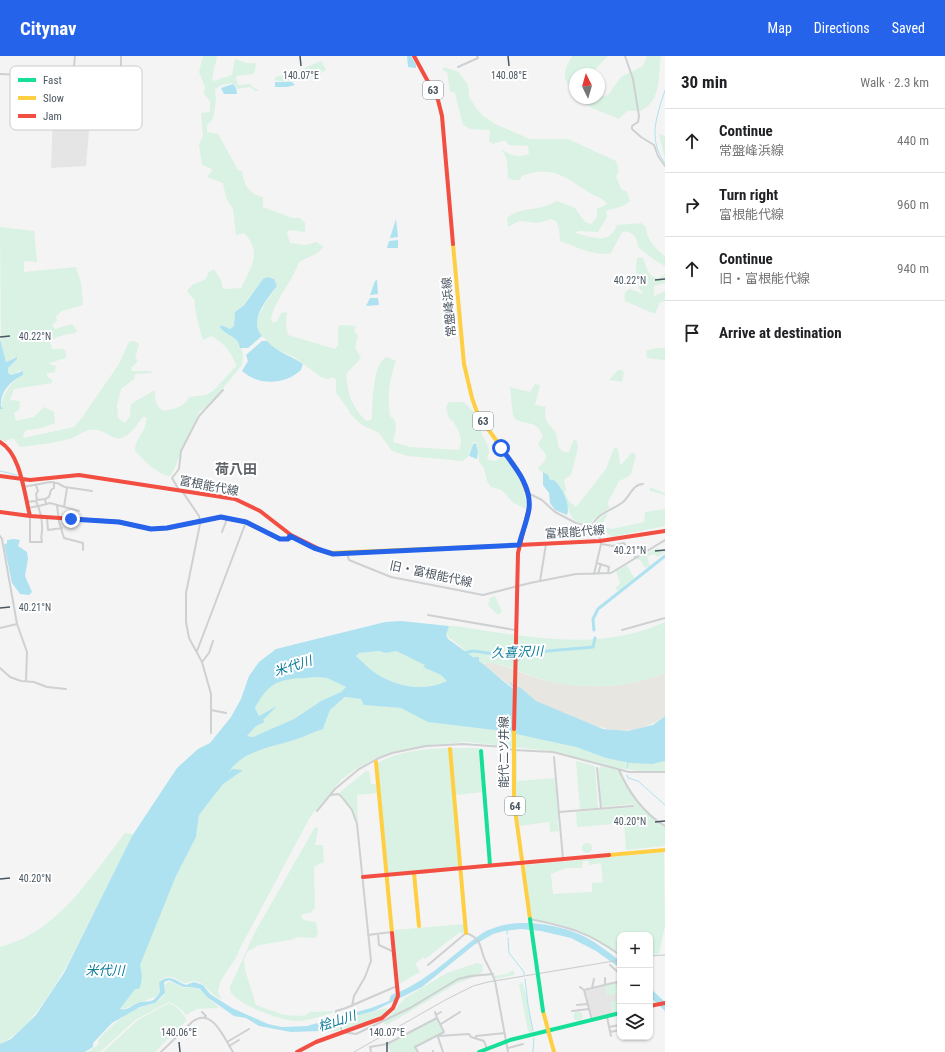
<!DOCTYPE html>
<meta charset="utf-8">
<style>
:root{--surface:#fff;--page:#f2f2f2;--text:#202124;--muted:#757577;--line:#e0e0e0;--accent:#2563eb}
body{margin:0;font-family:"Roboto Condensed","Noto Sans JP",sans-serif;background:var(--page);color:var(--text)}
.controls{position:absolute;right:12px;bottom:12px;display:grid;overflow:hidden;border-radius:8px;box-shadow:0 1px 3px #0004}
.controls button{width:36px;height:36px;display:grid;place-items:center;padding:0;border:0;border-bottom:1px solid var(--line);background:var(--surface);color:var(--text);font:20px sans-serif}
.compass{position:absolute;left:569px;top:12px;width:36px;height:36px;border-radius:50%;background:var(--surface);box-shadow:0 1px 3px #0004;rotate:355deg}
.stop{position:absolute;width:12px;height:12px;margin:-9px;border:3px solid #2563eb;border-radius:50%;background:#fff}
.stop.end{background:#2563eb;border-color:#fff;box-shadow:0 1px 4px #0008}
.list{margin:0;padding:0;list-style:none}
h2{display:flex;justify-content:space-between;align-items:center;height:52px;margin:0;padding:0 16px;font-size:17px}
h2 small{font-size:13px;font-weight:400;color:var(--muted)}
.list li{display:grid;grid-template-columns:26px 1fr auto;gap:12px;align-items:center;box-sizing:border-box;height:64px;padding:0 16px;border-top:1px solid var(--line)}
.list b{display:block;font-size:15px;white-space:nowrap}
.list p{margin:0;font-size:13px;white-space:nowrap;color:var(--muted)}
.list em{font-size:13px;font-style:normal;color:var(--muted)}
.icon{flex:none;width:22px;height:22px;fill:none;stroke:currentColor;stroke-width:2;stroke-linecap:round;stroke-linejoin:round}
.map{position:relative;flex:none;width:665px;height:996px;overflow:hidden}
header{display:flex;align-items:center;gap:24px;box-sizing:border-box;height:56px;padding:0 20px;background:var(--accent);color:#fff}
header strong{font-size:19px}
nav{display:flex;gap:22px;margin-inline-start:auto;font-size:14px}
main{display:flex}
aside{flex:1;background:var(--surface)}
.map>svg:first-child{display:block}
</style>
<header>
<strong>Citynav</strong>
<nav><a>Map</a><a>Directions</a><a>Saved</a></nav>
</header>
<main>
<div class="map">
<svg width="665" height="996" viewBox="0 0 665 996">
<rect width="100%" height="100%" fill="#f4f4f4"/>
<path fill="#e6e5e6" d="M48,22L71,23V26L74,27L93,29L86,110L51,112L54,27L48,26Z
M616,927L620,941V956L592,962L585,935Z"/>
<path fill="#d9f2e3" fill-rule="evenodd" d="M203,0H217L212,23L214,25L232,19L235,3L246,7H255L256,10L254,18L236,20L238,29L250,28L254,32L260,34L255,35L250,31L238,33L232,27L222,29L215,33L216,43L213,63L207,69V76L218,78L238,114L242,115C244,130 249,138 263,141V151L292,162H300L305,167V176L289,174L287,177L290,187L306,189L316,186L323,190C320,199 307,201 299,206C292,226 276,242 271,262L273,267L277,265L281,257L287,256L286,271L288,279L335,293L338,289V271L341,269L356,270L354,275L358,280L355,291L361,302L346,318C348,339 351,349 366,365L371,364L372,361C372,348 373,305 387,301L396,305C389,325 387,339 390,360C400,367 395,376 393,386L410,391L459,394C464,383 458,374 453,365L449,363L446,351L449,346H464C472,354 480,362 483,373L481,376C484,385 493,392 487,402L489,404L495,405L504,400L523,427L527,453L513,447L502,434L491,431L487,425L484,412L479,406L477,386H473L468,401L463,405L408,400L392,395L379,377L362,369L350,358L349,354L336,337V324L334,321L328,323L321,321L294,301L274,292L257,275L256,265L266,246L277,230L274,223L267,221L263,223L243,249L235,256L234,270L230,273L221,269L222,273L234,281L240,288L243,298L242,309L211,347L199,356L171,420C161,421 140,402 135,394C135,382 148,374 146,361H143C137,368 131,379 121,382C113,385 103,371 89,374C83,375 78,380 72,382C56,387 37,389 20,391L13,382L7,384L6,386L0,383V353H2C0,340 13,324 23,319L21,314L11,319L8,317V312L17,303L14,301L6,306L1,288L0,171L34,175L37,206L24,205V216L76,211L81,227L83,249L62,255L56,260L57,265L52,269L55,273L72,268L77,275L75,277C67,278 55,280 50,286L52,293H64L66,295V302L49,307V308L56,310L55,316L47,317V320L52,324V327L14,333L10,344L20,345L19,354L14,357L16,365L34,361L44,351L54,356L55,367L42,372L26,374L23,379L24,382L74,371L81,363L119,308L129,286L135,285L139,288L135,302L138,305L131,312L132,315H151L152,317L135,318L134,323L121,333L117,349L118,362L125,367L130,360L131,348L155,334C155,344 155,350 164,355C174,353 185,351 189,341L206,339L214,334L236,310C232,296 224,288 212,280L203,284C201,278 193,249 195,245L187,235L192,229L206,223L209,216L214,213L221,224L223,233L241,232C251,211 263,197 244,177L236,179L233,153L226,142L223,127L207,121L212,115L210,112L202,109L199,89L203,80L201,57L210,56V45L204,38L205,31L199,16Z
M572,0H608L591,18H575V38C562,22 562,18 572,0Z
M647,0H661C658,17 662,44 642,54C638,56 632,54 627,55L619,63L592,52L578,42H599V38L602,40L608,39L621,21L643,10Z
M321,5L326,14C315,22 288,29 275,24V21L293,17Z
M444,11L459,16L468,29L469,41L476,52L483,60L495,68L530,83H568L616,105L619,115L616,120L621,133L627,136L630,145L623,150L606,155L607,161L598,176L579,175L575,177C592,181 609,190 617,169L641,167L646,171C646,182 656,194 665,200V210L656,205L638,191C637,181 633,174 622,176L611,197C595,201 575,190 560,185L559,173L556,165L551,163L538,167L519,165L508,171L507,162C518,153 529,154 542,151C547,150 552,147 557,145L575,152L585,166L591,168L597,161V153L607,148C603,141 594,140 588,136C564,120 552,109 522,120L520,124H513L508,122C507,112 509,101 501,94C512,98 516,103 529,98L528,90L509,89L505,84L493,88L489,85L490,74L470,73L463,69L455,37L450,35L447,16L442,14Z
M659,78L665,80V104Z
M640,201L643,202L648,216L653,221L658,223L665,218V227L654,230V240L665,235V245L660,246L655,258L625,245C624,239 624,236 630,233L644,238L639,232L637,222L636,212L637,202Z
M656,292H665V304L647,302L646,295Z
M618,314H622L624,316L622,326L609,324Z
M535,328L540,329L535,349L546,351C543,366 548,365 555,376C558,380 557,387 559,392L564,396H569L574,383L577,385L578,392L571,419L564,424L566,433L565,437L569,445L576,451L606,413L614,392L617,391L618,393L620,408H622L632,396L636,399L631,418L628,421L619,425L607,448L610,451L593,464L592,469C587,467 580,467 576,465C566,459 566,434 554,424H550L544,416L540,415L538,412L545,405L546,399L538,388L543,380C538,365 528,369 516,364L513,360L510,331L530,336Z
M649,431L665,437V439L650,435Z
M665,453V470L612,481L607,477L599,476L595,472C595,465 603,459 608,457L601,470L612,473L644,466L645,456Z
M657,492L661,495L665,493V496L658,501L654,498L647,501L650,510L645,512L640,504L636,503Z
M627,509L634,522L619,534L615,533L620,527L616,515Z
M495,540L502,556L498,559L488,549L490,542Z
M665,566V617C628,633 582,634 544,624C522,618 505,605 482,608L446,579L449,570H455C523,580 599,597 665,566Z
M379,595L386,597L396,595L426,609L423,611L441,619L447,625C422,637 391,630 370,613C365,609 361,604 356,600L359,597Z
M317,621L327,622L346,631L341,636L321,645L294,663L253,681L247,680L256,670L265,666L263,664L274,652L259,660L255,652C272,619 284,624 317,621Z
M346,641L361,643L364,649L401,652L429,666L502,675L537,682L576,691L606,702L652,708L665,705V716L640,715L617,712L551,695L467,686L428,689L389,697L376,702L357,712L342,723L310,761L239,894C235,908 220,920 218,934C218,937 221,940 221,943C210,939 205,925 193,925C190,925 188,928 184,927C176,922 166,917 159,926L160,936L157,940L121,954L122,948L135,933H139L142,917L139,909L176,820L196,781L199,759L223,728L241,715L228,717C242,695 271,691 294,684C303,681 313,676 323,673L330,654Z
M448,692L459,811L388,818L378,707C398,695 425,693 448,692Z
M451,692H479L483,736L455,739Z
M515,697H517V725L555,722L559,765L554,766H558L559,775L550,776L549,766L519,770L515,729Z
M576,705L595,710L598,752L580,753Z
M601,710L619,714C628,738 646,755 665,770V790L626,794L624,767L577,771L576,756L635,751L633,748L603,751L601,750L598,714Z
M366,715H369L371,728H376L377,737L357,739L358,767L351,752L339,737Z
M315,771L318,772V774L315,789H323L324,806L315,810L314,814L315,852L310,857L302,858L301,861L304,864L316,866L318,877L315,882L298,881L290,884L259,889L248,895L244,903L245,914L256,949L284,959L304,960L310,956L334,955L332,957C322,960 310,964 299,965C284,966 242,950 233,939C230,936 230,934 230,931L255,876Z
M125,777L133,778C119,805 106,833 92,860C72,900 41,968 0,988V891C59,875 89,823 125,777Z
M582 792a5 5 0 1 1 10 0a5 5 0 1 1-10 0Z
M664,796L665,870L659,898L650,899V879H620V900L582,876L555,867L531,863L525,811L527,809ZM583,805H589V809L601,807L603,826L592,827V836L553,838L551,818L566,812H582Z
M465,868V875L462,878L460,876L425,903L423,901L415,908L420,916L399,928L394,874Z
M477,907L482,908L483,915L479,919L456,928L387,969L383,967L405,942L447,917Z
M513,914L515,918L514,919L495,923L494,920L507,918Z
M169,925L184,932L190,931L200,934L219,952L197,953L186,959L180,952L169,946L135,964L100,996H88L99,988L98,985L100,982C110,971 120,962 133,955C147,947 154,952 165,938V929Z
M522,926L526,938L533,974L530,977L528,975L519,928Z
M615,927L619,937L607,940L605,930Z
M620,944V955L612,956L610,946Z
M169,947L179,953L187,964L155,996H103L138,964Z
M386,952L388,953C385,963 357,970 347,973L343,972L342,966L346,963Z
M573.5 960a4.5 4.5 0 1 1 9 0a4.5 4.5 0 1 1-9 0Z
M435,963H437L443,976L414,991L417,996H391L387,989Z
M338,967L340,973L337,975L321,976Z"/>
<path fill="#e7e6e1" d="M491,607C509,610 525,619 543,624C582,634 628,633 665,617V660C630,685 602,674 567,658C557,654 544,651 535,645C526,639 520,632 510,627L517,635L482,608Z"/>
<path fill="#aee2f0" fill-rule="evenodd" d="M407,0H411L416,9V12L408,11Z
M275,26H292L295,29L287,31H275Z
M233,28L236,32L237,38H224L221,32Z
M396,163L398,181L390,182Z
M398,184V192H387L389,185Z
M267,221L274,223L277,230C267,243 248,265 262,280L248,292H240C239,280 226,280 220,271L221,269L230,273L234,270L235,256L244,249L263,223Z
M377,224L378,238L370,239L375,225Z
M370,242H378L379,249L366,250Z
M0,283L6,306L17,301V303L8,312V317L11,319L23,315V319C11,325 0,335 1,350L3,353H0Z
M262,285H267C276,296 292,300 303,308L301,314C285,329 259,330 242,315L248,305L246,299Z
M476,387L478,396L477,403L469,400L473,388Z
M543,416L548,419L550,424H554C562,431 571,449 567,459L555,454L550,447L549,437L543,429Z
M14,483L20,484L18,490L27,496L28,503L25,520L32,536L29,539L20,538L12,527L4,489L7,487V484Z
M401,565L449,570L446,579L448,583L473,601H479V605C491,614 502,625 515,634L509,626L522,633L536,645L603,673L628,675L653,669L665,660V705L652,708L631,707L606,702L576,691L502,675L428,666L401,652L364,649L361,643L345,641L330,654L323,673C313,676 304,681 294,684C272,691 242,695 229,716L233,713L242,714V715L223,728L199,759L196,781L176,820L140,909C142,917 143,925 139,933H135L120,953C127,955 131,950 138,947C149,943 151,950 160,936L159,926C170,917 176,925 186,929L194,926L203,929L210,938L232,952L268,968L282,971L307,970L371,952L389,945L391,939C424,928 450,901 477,881C504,860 549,866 579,878C595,885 607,895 620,905V912L596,895L571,882L541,875L521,873L504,875L493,878L474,889L422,931L374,955L337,965L320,975L291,976L259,970L246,962L234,960L207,941L200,933L191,931H183L169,924L164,926L165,937L155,947L140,951L112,967L93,987V991L85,996H0V988L11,983L36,959L64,917L132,780L177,712L198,693L210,687L231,661L241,643L249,620L259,606L276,593L385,566ZM379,595L386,597L396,595L425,609L423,611L441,619L447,625C422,637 391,630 370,613C365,609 361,604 356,600L359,597ZM317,621L327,622L346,631L341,636L321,645L294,663L253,681L247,680L256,670L265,666L263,664L277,650L259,660L255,652C272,620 284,624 317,621Z
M650,932L665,946V955L650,941Z"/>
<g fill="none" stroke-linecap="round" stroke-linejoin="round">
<path stroke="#aee2f0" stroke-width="1" d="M665,34C657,60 647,83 665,107
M0,415L17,419
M627,712L628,707
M627,719L628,722L638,725L665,749
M507,874V878
M508,882L509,897L524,916V919
M525,923L528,949L533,975
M533,996L534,982"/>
<path stroke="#aee2f0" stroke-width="3" d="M594,574L593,563L598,553L665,500
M464,597L473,595L503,599L593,591L595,582
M504,599L512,603L518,604L524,597"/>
<path stroke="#ced0d2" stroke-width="2" d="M625,0L633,23L639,60L638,66L632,70V73L641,81L654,89L658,100L665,110
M458,11L478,2L477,0
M0,18L121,23V0
M73,21L75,0
M36,429L38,435L36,438L37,444
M23,431L50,426L57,427L65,431L92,435
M179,434L172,422L179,413L181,395L199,360L223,334
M182,435L199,460L200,468L186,537V566L189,582L202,606L211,638V677
M528,437L542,444L555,456L576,467L592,471L600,482L601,488L594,518
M45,443L49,441L51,434L54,432V426
M37,444L45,443L46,448
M26,446L36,445C39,452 42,462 42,470C43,476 40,480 42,486H30V460
M57,449L59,466L64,482L83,487V494
M39,450L50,447L79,455
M64,451L67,432
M28,452L38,450
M47,462L48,474L62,472
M592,471C596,457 613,454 623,446C630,440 633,428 643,428
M222,476L227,463
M0,480L2,483L17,568L27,596L26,625
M601,488L613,490L624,487L636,502
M347,497L349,504L391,521L483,539L530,527L576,518L611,517L665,484
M597,507L609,511L608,517
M598,518L601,508
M540,525L546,488
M428,559L515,574
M0,572L17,568
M622,574L665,562
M197,595L246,466
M202,606L209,597L213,585
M0,612L10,621L21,625L34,626L47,631L66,633
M211,654L226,657
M554,701L563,803
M597,712L601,753
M619,714C628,735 644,758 665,770
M331,739L338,738L341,740L352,754L357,768L371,905L365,921L354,940L352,950
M317,755L335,733L359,713L379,702L392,697L426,690L463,688L504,691L513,694L553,696L629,716H665
M559,756L633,750
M530,863C569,871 588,876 620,899
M378,878L379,889L394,896
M368,879L392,876
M428,909L466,877C483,883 479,891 485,904C489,912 492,917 495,925L508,996
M610,909L620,918
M605,922V928
M580,931L584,934
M592,932L594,923
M577,949L588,948
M572,955L589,953
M202,956L206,960L204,962
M435,956L437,962
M336,957V955L346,952L397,930
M436,959L441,956
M607,961L611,980
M592,964L584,934L617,926L620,939
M441,968L460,956
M609,971L620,969
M341,972L342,976L356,978L410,952L458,923L471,920L493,918
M610,976L620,974
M438,980L469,978L471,981L484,985L487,993
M438,981L443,996
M476,982V980L505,977
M227,986L249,973
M229,990L239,984
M508,992L523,988
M433,995V996
M161,996L192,966C212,950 224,982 233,996
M371,996L370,991L387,988L437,962L444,976L415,991L418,996"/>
<path stroke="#16e098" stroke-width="4" d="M481,695L490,809
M479,996L510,984L620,957"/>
<path stroke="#ffcf43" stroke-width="4" d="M453,188L464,308L472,342L478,359L506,398
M319,493L328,497L519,489
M514,673V746L530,863
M450,693L466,877
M376,706L392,877
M609,799L665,794
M414,817L419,870
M543,955L554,996"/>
<path stroke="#f24e42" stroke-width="4" d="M414,0L438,44L442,60L453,188
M0,386C21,398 24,437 30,460
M506,398L521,420L529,441V452L518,497L514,673
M0,420L30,424L79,419L235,443L260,455L291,479L319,493
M0,456L30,460L119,466L151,473L167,472L221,461L246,466L280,483H288L291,479
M519,489L600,485L665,475
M363,821L609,799
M650,950L665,947
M297,996L316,986L382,962L393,952L398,940L392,877"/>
<path stroke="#c9cacc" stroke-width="1" d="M650,900L665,899
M354,996L447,943L473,930L488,926L620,904"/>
<path stroke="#16e098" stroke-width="4" d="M530,863L543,955"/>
</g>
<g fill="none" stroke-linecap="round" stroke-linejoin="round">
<path stroke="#2563eb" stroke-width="5" d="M71,463L119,466L151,473L167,472L221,461L246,466L280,483H288L290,480L314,492L333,498L519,489C522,477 527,465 529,453C532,429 513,409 501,392"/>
</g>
<path fill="none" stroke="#4a5661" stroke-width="1.5" d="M300,0L301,10M508,0L509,10M655,224L665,223M0,281L10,280M655,495L665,494M0,552L10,551M655,766L665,765M0,823L10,822M179,986L180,996M387,986V996"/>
<g text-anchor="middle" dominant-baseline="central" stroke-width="4" stroke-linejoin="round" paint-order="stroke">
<g fill="#fff" stroke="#808990" stroke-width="1">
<rect x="423" y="25" width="20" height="18" rx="3"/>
<rect x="473" y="356" width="20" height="18" rx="3"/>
<rect x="505" y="741" width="20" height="18" rx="3"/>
</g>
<g font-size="11" font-weight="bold" fill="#4a5661">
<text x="433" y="34">63</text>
<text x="483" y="365">63</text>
<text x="515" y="750">64</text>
</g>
<g font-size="12" fill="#4a5661" stroke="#fff">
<text transform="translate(449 251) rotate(-95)">常盤峰浜線</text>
<text transform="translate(209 430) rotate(11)">富根能代線</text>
<text transform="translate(575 476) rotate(-4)">富根能代線</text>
<text transform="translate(431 518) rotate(12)">旧・富根能代線</text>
<text transform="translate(504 696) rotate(-90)">能代二ツ井線</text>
</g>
<g font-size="13" font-style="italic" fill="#0c7c9b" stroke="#fff">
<text transform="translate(517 596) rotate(-2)">久喜沢川</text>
<text transform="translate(293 610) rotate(-18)">米代川</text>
<text x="105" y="914">米代川</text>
<text transform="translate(337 965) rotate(-18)">桧山川</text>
</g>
<g font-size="14" font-weight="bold" fill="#5f6368" stroke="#fff">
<text x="236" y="413">荷八田</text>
</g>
</g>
<rect x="10" y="10" width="132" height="64" rx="6" fill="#fff" stroke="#c9ccd0" stroke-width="1"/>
<rect x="18" y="22" width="18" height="4" fill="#16e098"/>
<rect x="18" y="40" width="18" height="4" fill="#ffcf43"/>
<rect x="18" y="58" width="18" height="4" fill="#f24e42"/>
<g font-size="11" fill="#4a5661">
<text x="43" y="28">Fast</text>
<text x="43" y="46">Slow</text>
<text x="43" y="64">Jam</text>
</g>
<g font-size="10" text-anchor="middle" fill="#4a5661" stroke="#fff" stroke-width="4" stroke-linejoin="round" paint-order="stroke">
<text x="301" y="23">140.07°E</text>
<text x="509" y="23">140.08°E</text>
<text x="630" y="228">40.22°N</text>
<text x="35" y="284">40.22°N</text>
<text x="630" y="498">40.21°N</text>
<text x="35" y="555">40.21°N</text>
<text x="630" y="769">40.20°N</text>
<text x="35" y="826">40.20°N</text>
<text x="179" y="980">140.06°E</text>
<text x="387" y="980">140.07°E</text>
</g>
</svg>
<div class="controls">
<button>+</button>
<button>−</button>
<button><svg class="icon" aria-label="layers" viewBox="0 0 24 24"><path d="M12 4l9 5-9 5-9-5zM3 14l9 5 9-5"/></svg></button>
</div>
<svg class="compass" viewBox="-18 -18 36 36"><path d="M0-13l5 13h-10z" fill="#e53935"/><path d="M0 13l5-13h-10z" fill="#757577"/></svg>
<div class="stop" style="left:501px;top:392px"></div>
<div class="stop end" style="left:71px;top:463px"></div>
</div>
<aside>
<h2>30 min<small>Walk · 2.3 km</small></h2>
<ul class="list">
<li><svg class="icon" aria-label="ahead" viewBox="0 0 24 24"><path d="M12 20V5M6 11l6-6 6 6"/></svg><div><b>Continue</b><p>常盤峰浜線</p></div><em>440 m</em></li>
<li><svg class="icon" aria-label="right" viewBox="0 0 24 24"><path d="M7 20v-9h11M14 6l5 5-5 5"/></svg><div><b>Turn right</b><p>富根能代線</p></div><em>960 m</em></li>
<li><svg class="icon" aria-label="ahead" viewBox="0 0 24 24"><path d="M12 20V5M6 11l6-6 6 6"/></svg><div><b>Continue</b><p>旧・富根能代線</p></div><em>940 m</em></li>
<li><svg class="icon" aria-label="arrive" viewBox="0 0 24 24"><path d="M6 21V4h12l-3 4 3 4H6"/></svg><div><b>Arrive at destination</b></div></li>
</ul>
</aside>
</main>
